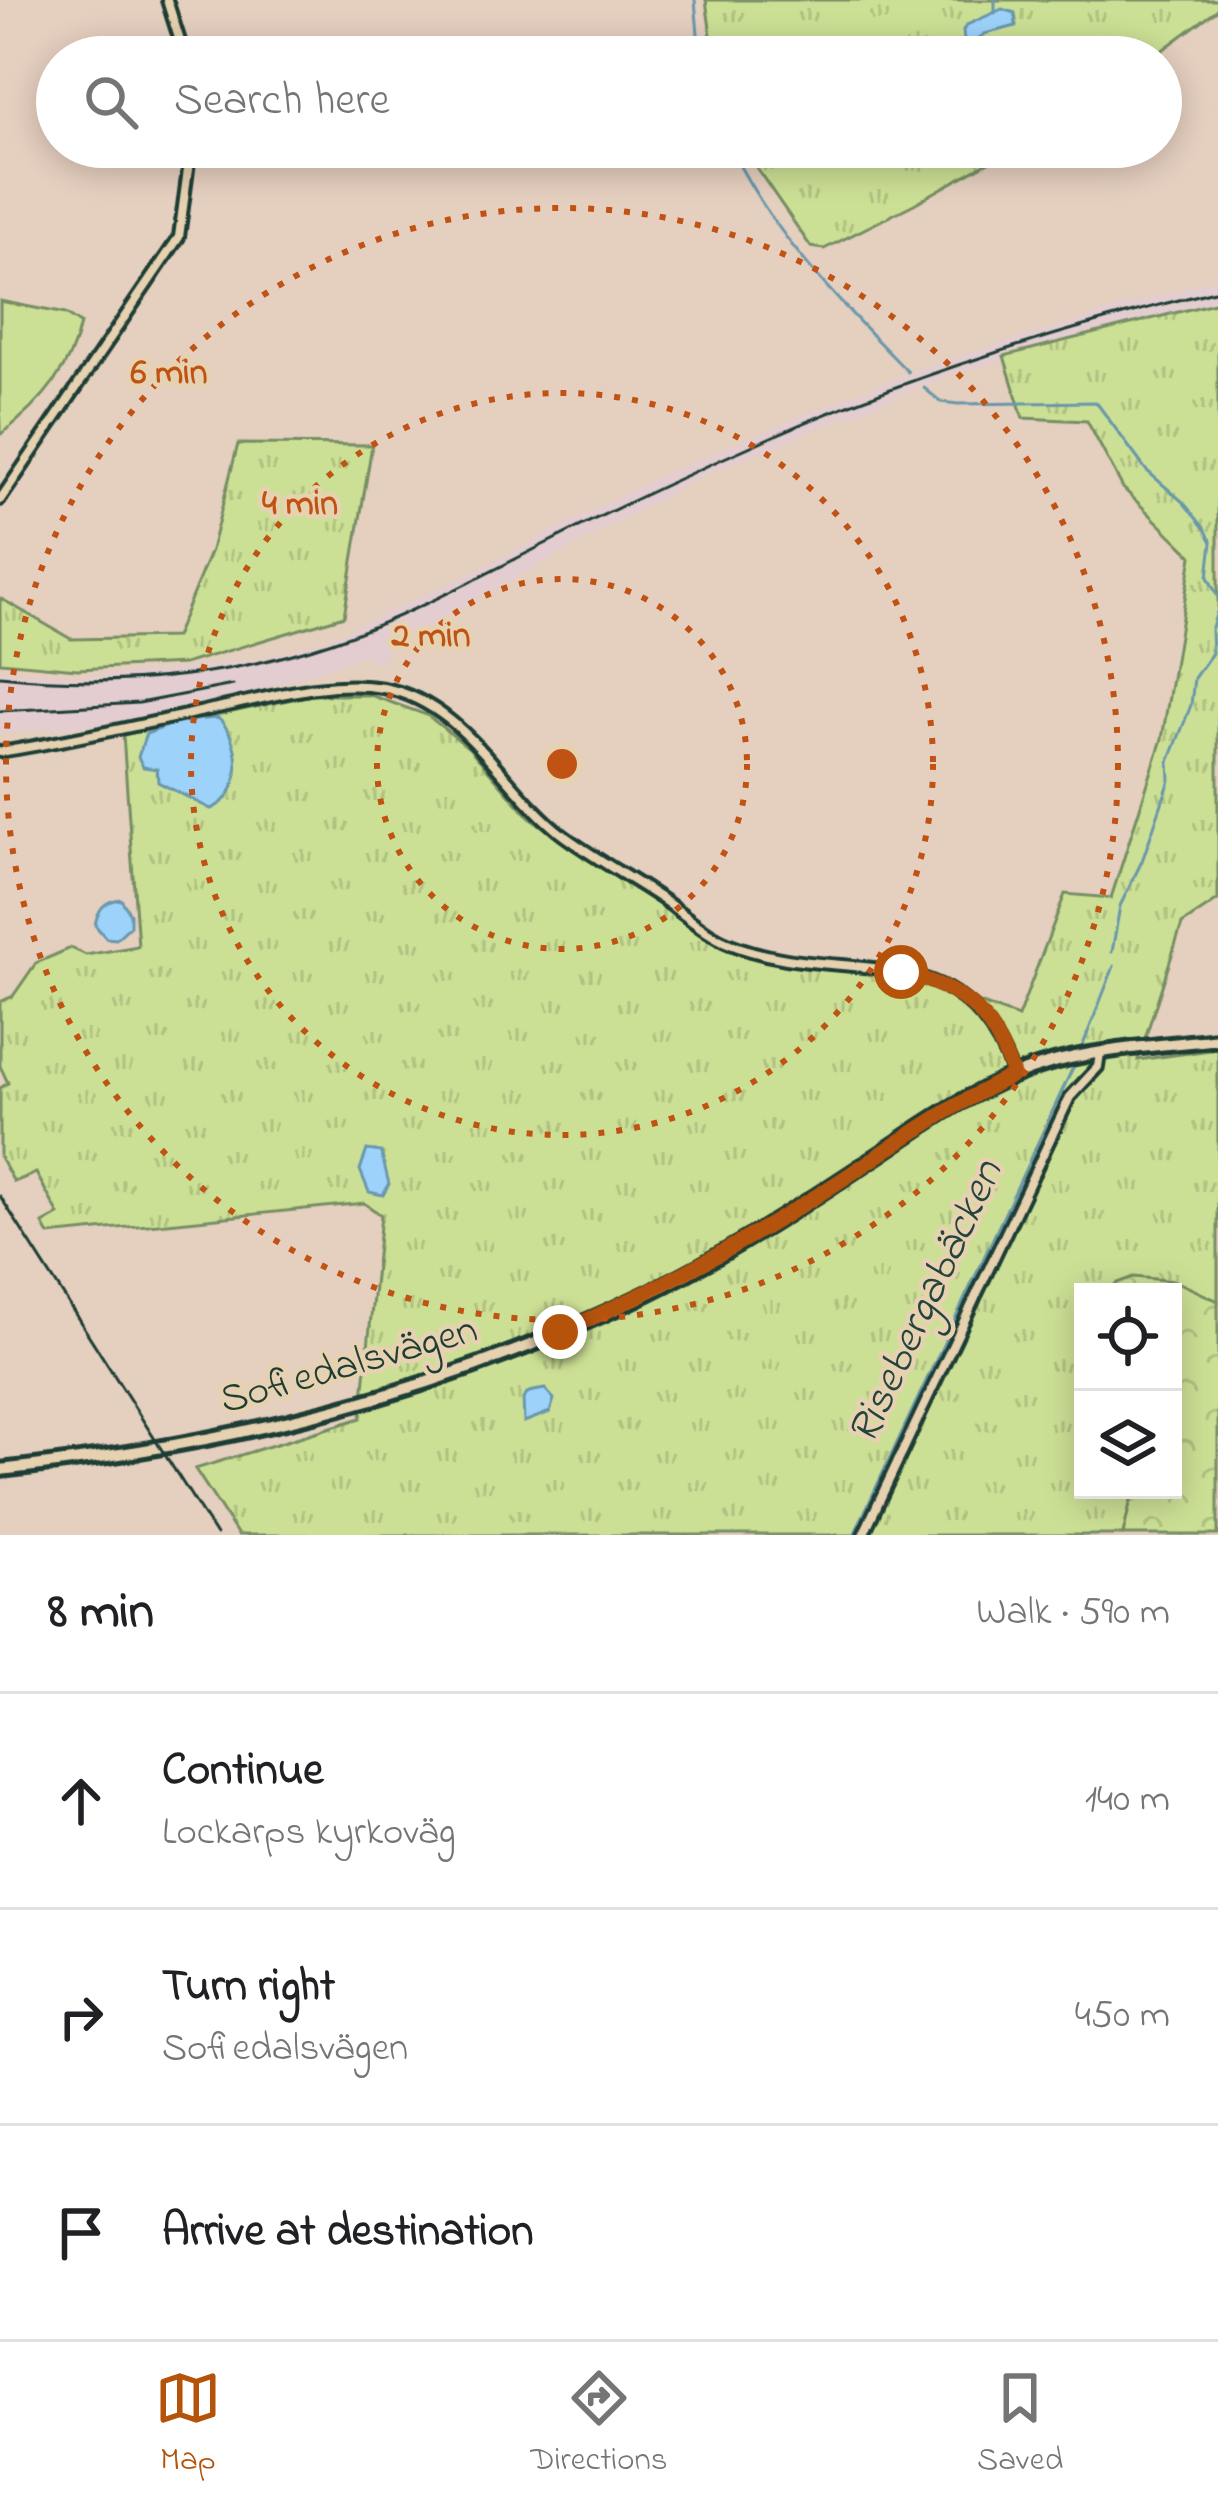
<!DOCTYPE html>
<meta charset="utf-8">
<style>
:root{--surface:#fff;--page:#f2f2f2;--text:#202124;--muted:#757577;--line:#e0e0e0;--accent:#b45309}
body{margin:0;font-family:"Indie Flower",sans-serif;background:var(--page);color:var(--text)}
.controls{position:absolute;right:36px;bottom:36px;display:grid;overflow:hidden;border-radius:0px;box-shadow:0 6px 30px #0003}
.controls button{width:108px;height:108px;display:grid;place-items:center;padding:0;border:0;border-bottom:3px solid var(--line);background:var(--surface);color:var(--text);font:60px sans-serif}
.stop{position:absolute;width:36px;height:36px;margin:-27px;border:9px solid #b45309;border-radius:50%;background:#fff}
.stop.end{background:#b45309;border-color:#fff;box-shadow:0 3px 12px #0008}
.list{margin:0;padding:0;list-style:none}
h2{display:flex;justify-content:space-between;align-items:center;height:156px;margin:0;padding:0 48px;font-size:51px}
h2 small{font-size:39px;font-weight:400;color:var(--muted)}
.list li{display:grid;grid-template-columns:78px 1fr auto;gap:36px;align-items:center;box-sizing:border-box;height:216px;padding:0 48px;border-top:3px solid var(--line)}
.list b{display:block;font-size:45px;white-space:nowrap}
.list p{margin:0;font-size:39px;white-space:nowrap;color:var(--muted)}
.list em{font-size:39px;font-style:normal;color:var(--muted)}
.icon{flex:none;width:66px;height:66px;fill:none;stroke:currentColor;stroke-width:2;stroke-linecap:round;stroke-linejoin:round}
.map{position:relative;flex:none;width:1218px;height:1535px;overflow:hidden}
.search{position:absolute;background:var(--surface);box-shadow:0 6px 30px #0003;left:36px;right:36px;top:36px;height:132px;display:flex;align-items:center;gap:30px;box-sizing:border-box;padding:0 42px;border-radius:66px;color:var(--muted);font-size:45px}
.sheet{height:804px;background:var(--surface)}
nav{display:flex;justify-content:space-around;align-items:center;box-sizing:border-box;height:168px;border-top:3px solid var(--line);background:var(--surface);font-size:33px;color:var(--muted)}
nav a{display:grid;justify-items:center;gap:6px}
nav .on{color:var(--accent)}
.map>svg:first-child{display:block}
</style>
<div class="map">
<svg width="1218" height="1535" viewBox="0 0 1218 1535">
<defs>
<pattern id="grass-tufts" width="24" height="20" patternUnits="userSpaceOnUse" patternTransform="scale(3)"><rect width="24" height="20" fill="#cce095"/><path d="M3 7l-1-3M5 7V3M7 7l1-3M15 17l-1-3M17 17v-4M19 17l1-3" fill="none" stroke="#afc181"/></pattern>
<pattern id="forest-crowns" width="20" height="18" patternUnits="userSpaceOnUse" patternTransform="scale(3)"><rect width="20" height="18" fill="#cce095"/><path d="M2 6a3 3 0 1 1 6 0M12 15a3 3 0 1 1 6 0" fill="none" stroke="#afc181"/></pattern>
</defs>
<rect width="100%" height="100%" fill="#e5cfbf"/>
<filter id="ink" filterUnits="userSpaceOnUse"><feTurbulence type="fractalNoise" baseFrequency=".00833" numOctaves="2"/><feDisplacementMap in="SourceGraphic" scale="24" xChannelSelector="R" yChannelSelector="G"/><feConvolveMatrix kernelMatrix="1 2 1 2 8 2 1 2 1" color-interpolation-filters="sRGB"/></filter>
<g filter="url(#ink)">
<path fill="#e3cdd0" d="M1218,278V304L953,374L710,472L431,624L392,640L384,645L387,652L383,661H372L369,654L222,703L125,722L0,734V670L84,676L159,672L262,658L329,639L475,571L665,473L791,420L920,368Z"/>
<path fill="url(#grass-tufts)" stroke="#768e64" stroke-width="3" d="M706,0H1218V9L1153,57H714Z
M742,147H1015L914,204L824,249L811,247Z
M1218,302V900L1182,924L1138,1060L1218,1049V1301L1175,1282L1172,1292H1083V1490H1173L1175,1496L1128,1514L1123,1535H238L195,1469L361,1418L381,1215L364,1203L49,1235L43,1224L59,1215L36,1173L14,1182L0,1157V1088L8,1083L0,1066V1002L13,996L36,963L71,948L86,955L138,946L123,735L312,695H370L427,715L469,748L530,818L724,948L930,985L1018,1017L1065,894L1111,898L1162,739L1192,556L1123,488L1087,421L1023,418L1004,356Z
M238,444L372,445L344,616L184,664L77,669L0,662V598L71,639L175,637L211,550Z"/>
<path fill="url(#forest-crowns)" stroke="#768e64" stroke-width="3" d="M1133,1277L1175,1281L1218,1301V1535H1123L1133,1490H1173V1292H1110L1117,1283Z"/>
<path fill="#cce095" stroke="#768e64" stroke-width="3" d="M0,301L65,314L80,324C71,370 37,407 0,435Z"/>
<path fill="#9dd3fb" stroke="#6b97ab" stroke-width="3" d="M1002,9L1015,13L1016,26L984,34L972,45L964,42L963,30L967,25Z
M218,718C242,740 246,795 211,809L158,782L157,769L143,767L138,757L146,734L180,721Z
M121,899L130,914V926L116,939L106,938L95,925C98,909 104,901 121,899Z
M367,1150L381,1152L389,1184L383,1195L369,1192L360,1170Z
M545,1389L554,1399L550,1412L524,1422L523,1399L529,1392Z"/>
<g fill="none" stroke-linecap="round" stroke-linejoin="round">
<path stroke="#6b97ab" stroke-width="3" d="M695,0L700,57
M995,13V0
M730,147C774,237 839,302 908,372
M924,388L941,402L958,404L1096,402L1146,470L1183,502L1205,529L1212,542L1208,577L1218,597
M1112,952L1120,906L1142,861L1170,780L1169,762L1191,705L1194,678L1212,653L1211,630L1218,609
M1081,1050L1114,966
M854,1535L1077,1059"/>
<defs>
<path id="minor" d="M167,0L185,57
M0,500L179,237L191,147
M0,752C74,740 149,723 222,707C274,696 331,679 383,688C464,702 504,790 563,835C594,858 629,877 662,899C683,913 706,935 730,944C844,989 960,927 1013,1075
M863,1535L1070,1097L1098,1067L1100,1053"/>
<path id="secondary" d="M0,1470C228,1445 439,1395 646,1294C722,1257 794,1211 865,1164C913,1133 959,1098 1013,1076C1076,1049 1150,1047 1218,1039"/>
</defs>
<use href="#minor" stroke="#1f3d34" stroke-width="16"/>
<use href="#secondary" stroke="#1f3d34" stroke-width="20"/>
<use href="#minor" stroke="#e6d1b0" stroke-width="8"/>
<use href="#secondary" stroke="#e6d1b0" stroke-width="10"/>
<path stroke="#1f3d34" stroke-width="3" d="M0,676C113,688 225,678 332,642C407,617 477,578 547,543C620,506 694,471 769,438C914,374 1065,328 1218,290
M0,711L139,703L233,685
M0,1196L216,1535"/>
</g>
</g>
<g fill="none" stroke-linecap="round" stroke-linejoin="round" filter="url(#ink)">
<path stroke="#b45309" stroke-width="15" d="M560,1332C643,1296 722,1255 799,1207C871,1163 937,1112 1013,1075C991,1011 965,990 901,972"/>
</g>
<g fill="none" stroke="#c05314" stroke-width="6" stroke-dasharray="6 12">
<circle cx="562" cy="764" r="185"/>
<circle cx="562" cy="764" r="371"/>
<circle cx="562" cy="764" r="556"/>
</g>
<g text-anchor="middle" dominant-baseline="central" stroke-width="9" stroke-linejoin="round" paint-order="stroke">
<g font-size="42" fill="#1f3d34" stroke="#e6d1b0">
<text transform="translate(349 1366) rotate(-16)">Sofiedalsvägen</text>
</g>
<g font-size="45" font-style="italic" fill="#25443e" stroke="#e6d1b0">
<text transform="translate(927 1303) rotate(-65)">Risebergabäcken</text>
</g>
</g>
<circle cx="562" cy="764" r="18" fill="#c05314" stroke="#e6d1b0" stroke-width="6"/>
<g font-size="36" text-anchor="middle" font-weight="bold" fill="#c05314" stroke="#e6d1b0" stroke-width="9" stroke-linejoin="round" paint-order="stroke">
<text x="169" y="383">6 min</text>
<text x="300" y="514">4 min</text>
<text x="431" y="646">2 min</text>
</g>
</svg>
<div class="controls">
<button><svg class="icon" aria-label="locate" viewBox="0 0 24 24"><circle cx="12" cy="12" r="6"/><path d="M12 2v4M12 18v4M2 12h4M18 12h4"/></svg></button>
<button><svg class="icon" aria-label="layers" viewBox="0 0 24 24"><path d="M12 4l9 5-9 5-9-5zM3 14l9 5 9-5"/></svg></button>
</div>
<div class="stop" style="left:901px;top:972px"></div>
<div class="stop end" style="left:560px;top:1332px"></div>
<div class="search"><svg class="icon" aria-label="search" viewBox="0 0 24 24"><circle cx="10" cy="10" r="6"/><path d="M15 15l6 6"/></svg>Search here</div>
</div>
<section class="sheet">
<h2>8 min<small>Walk · 590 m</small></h2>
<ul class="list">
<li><svg class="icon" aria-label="ahead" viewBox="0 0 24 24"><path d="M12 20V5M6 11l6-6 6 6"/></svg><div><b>Continue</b><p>Lockarps kyrkoväg</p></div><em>140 m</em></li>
<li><svg class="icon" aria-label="right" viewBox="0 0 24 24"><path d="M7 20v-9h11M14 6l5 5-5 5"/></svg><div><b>Turn right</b><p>Sofiedalsvägen</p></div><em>450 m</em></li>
<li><svg class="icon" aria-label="arrive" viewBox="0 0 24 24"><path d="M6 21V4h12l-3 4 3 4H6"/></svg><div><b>Arrive at destination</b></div></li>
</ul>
</section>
<nav>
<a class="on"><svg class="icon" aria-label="map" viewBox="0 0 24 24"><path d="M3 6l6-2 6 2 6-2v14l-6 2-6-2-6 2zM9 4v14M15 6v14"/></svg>Map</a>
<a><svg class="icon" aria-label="directions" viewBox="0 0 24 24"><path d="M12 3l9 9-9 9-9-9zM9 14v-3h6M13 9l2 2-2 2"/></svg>Directions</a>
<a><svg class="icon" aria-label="saved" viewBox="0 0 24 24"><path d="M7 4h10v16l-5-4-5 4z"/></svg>Saved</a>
</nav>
